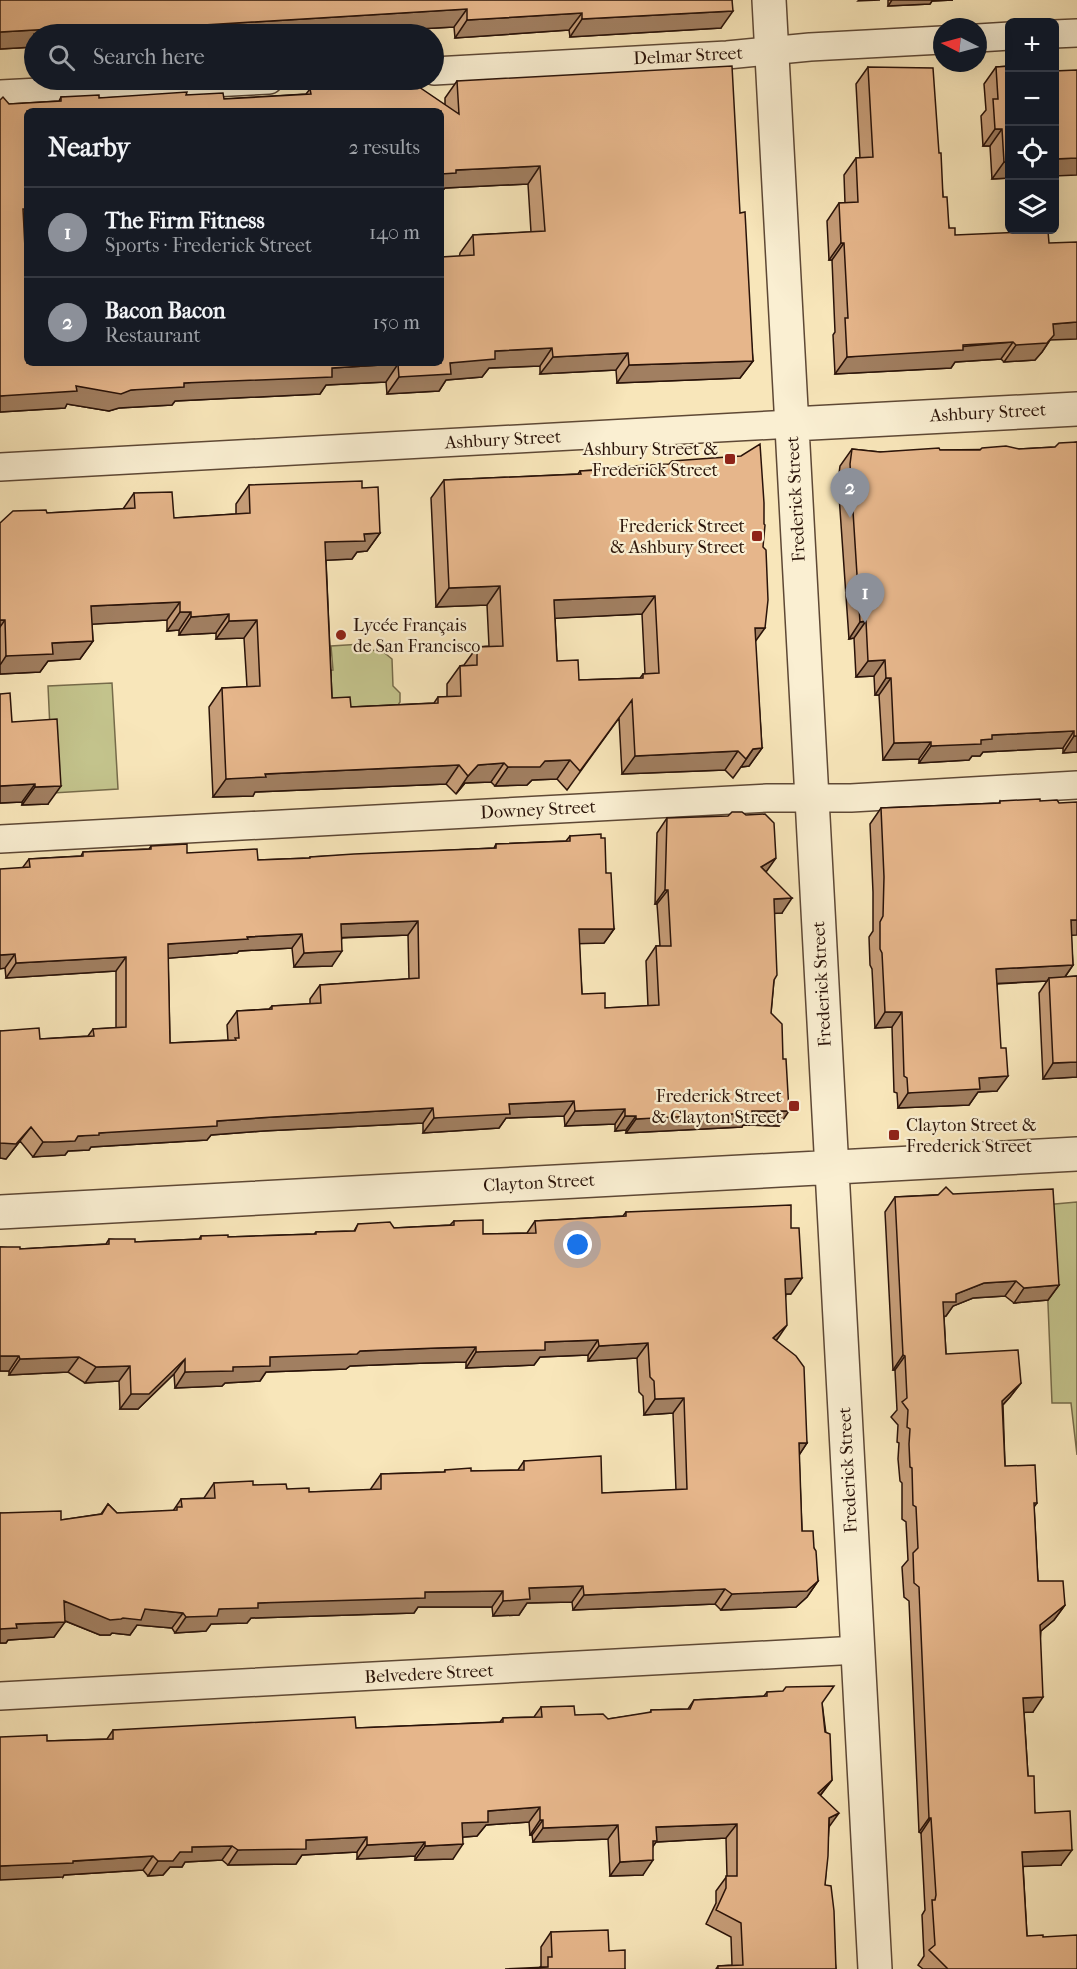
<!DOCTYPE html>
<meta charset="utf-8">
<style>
:root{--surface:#171b24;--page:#242831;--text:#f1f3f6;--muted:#9ea1a6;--line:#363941;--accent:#8c9099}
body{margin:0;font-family:"IM FELL French Canon",serif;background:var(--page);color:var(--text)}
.controls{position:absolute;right:18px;top:18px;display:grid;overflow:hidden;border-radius:9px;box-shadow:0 6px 24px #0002}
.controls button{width:54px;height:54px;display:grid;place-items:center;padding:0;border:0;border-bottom:2px solid var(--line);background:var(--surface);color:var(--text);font:30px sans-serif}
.compass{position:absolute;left:933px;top:18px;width:54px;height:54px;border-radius:50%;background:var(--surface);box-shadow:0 6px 24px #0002;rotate:276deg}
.you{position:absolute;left:578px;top:1245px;width:21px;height:21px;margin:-15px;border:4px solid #fff;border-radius:50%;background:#1a73e8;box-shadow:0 0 0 9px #1a73e833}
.badge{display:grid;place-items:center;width:39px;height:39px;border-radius:50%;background:var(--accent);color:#fff;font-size:20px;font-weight:700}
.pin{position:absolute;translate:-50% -50px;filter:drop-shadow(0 2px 3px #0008)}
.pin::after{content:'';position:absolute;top:32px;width:21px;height:18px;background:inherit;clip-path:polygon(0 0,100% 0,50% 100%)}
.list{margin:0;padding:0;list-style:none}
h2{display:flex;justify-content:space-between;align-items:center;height:78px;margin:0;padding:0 24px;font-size:26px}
h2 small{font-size:20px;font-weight:400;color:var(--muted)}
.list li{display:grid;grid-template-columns:39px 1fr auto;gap:18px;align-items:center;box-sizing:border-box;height:90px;padding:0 24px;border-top:2px solid var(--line)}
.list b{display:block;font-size:22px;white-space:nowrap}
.list p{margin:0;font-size:20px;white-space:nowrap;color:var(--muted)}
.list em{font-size:20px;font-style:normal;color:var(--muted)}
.icon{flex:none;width:33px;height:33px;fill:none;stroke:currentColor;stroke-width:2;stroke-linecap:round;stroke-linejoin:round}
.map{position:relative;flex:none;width:1077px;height:1969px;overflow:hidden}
.search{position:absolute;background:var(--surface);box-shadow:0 6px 24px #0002;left:24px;top:24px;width:420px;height:66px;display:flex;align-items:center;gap:15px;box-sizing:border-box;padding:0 21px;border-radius:33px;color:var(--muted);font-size:22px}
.panel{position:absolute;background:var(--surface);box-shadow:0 6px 24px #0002;left:24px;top:108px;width:420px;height:258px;border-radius:9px}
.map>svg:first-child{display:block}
</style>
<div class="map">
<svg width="1077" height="1969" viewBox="0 0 1077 1969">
<rect width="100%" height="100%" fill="#f8e6ba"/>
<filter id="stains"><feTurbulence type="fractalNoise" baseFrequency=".00333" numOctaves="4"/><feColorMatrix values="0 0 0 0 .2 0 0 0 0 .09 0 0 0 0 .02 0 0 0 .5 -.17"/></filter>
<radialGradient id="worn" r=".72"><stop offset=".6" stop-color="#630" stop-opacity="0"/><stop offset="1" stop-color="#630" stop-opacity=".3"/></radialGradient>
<path fill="#c3c38c" stroke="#766b4a" stroke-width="1.5" d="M362,644L363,651L381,650L392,659L393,686L400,693V702L390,717L326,712L324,671L333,670L331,646Z
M112,683L118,789L53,793L48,686Z
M1077,1202V1455L1071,1403H1052L1044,1205Z"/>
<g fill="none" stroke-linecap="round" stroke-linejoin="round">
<defs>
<path id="minor" d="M1054,34L1077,33
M978,38L1010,36
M434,71L727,55L810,47L942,40
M0,94L269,80
M0,467L792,424
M0,839L767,798H851L1077,785
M0,1696L858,1650"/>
<path id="tertiary" d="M769,0L875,1969
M792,424L1077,409
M0,1212L1077,1154"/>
</defs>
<use href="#minor" stroke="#5e4835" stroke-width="30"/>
<use href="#tertiary" stroke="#5e4835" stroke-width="36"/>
<use href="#minor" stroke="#faefd2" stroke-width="27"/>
<use href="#tertiary" stroke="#faefd2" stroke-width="33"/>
</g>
<path fill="#c69d78" stroke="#2a1309" stroke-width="1.5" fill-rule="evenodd" d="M0,0H732L721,28L570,37L569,30L455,38L454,27L328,34H34V47L0,49Z
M888,0H953L932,1L930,4L888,6Z
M1010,66V178L992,179L990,146H983L981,116L986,110L984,84L996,67Z
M868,67L939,153L943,197L949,228L1050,340L1042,352L1035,360L1004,362L1001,359L955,362L951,368L835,374L833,335L835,332L832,260H829L827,221L839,203H845L844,175L856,158H860L856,84Z
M457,81L740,213L753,361L740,378L617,383L616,370L540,374V366L489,368L482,377L446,380L439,391L387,394L386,382L326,385L320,394L175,401L172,405L119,408L109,411L67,404L65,408L0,412V100L9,104L59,101L61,97L99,98L186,95L224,99L306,94L310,89L445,105V98ZM27,111L443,190L445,188L528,184L531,232L473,235L460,253L441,363L26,268L23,226H27Z
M1077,442V752L1063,753V748L983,752L980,756H972L969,760L919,763V759L883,760L879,695H875L874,676L856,677L854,638L849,639L838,481L840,466L852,449L880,452L940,450L1019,449L1055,447Z
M596,468L755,641L762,748L749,766L741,767L733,778L725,770L622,774L619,718L567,790L557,779L532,780L527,785L495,786L491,782L465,783L456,794L446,784L255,792L253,796L213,797L209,707L222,688L247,687L244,638L216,639V633L179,635V630L167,631V620L92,624L93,641L80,659L48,661L40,672L0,674V523L47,513L123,509L134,493L174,518L236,514V504L249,485L362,488L380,533L367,551L357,552L352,559L326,560L332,698L351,707L434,703L438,697H447V684L460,666L464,665L477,647L489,646L487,605L436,607L431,498L444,480L578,474L580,471L595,470ZM642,614L645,674H643L640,678L579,680L557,661L555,618Z
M0,694L12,722L48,804L22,805V802L0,803Z
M1000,801L1071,935L1073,965L1065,977L1077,976V1077L1043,1079L1039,993L1047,981L997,984V1091L978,1092L969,1105L898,1108L897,1093L894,1092L892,1027L875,1028L872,969L870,965L869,937L873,931V892L870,824L881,808L999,803Z
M667,818L766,872L782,913H774V980L771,1013L779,1126L743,1125L742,1127L626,1133V1130L615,1131V1124L565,1126L564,1116L506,1118L499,1128L423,1133V1123L263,1131L211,1135L207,1140L91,1147L89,1150L68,1151L65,1155L45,1156L33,1157L20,1141L6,1159L0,1158V1031L40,1039L88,1036L93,1029L116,1028V971L6,978L5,968L23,867L29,859L81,856L83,852L149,849L151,846L187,853L258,860L309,858L310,857L494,848L496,844L566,841L570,836L606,873L614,929L604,943H579L582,994L605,1008L648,1006L646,961L656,946H660L657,904H655L657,833ZM408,935L409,979L320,985L310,999V1004L272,1006L269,1009L237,1011L227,1025L228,1040L170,1043L168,958L237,953L239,951L292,948L294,967L332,966L342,938Z
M953,1194L1059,1285L1048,1300L1014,1303L1005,1296L973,1298L953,1306L946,1316L944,1317L946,1354L1021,1383L1010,1397L1003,1405L1005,1466L1037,1503L1034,1507L1038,1581L1065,1605L1054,1620L1041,1631L1033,1712H1024L1028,1776L1035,1813L1061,1865L1023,1866L1027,1936L1043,1937L1077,1969H923L918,1965L924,1956L922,1915L925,1910L921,1833L919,1832L909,1601L904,1597L902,1567L908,1560L906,1522L902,1519V1483L900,1481L898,1459L899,1443L897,1442L898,1425L891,1417L897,1410L895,1370H893L885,1212L895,1197Z
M626,1212L791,1294H786L776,1341L807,1443L799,1455L802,1531L814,1548L818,1581L807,1597L796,1607L721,1610L715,1604L573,1610L572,1602L527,1603L519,1615L493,1616L492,1607H418L414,1613L251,1618L247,1623L211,1624L206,1631L175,1633L172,1628L137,1625L130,1635L112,1633L110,1635H100L65,1621L54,1637L8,1640L6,1643H0V1513L61,1520L101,1514L108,1504L117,1513L173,1511L181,1499L204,1498L214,1483L253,1485L309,1492L370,1490L381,1474L444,1472L445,1470L471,1471L518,1470L524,1461L602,1493L676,1490L673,1413L644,1415L643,1396L639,1392L637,1358L588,1361V1355L540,1357L534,1365L466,1368V1362L426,1363L350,1366L346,1369L266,1372L260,1381L225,1383L222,1386L175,1388L174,1374L138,1409H120L119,1381L85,1383L68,1372L9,1375V1371H0V1247L20,1249L106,1244L109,1239L135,1242L199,1239L201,1236L228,1237L314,1234L316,1232L354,1231L358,1224L394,1228L450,1225L454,1221L483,1234L527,1233L535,1221L623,1216Z
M767,1692L822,1703L832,1780L820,1796L829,1827L825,1885L836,1969H716L718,1966L732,1965L731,1937L706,1924L716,1903V1891L727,1876L726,1838L656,1842L653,1846L643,1875L610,1876L608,1839L533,1842L532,1835H530L529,1822L486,1825L477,1836L463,1837L453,1859L415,1860V1856L357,1859V1852L302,1855L296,1864L228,1865L222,1860L185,1862L182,1867H170L163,1875L148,1876L143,1870L64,1875L63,1877L47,1741L107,1739L113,1730L356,1728L500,1722L503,1718L534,1717L541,1707L575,1715L608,1719L650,1713L651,1710L688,1709L694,1700L764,1696Z
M551,1932L609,1951L625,1969L540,1967L541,1966V1947Z"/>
<path fill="#a17f61" stroke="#2a1309" stroke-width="1.5" d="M859,0H880L858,1Z
M892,0H953L932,1L930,4L888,6Z
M467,9L454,27L328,34H118L122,30Z
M733,11L721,28L570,37L582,19Z
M582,13L569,30L455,38L467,20Z
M69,28L64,34H34V47L0,49V32Z
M995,129H1002L990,146H983Z
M1077,158V175L1054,176V159Z
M1004,162H1010V178L992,179Z
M540,166L528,184L445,188L443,190H441V174L456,170Z
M23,209H27V226L10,227Z
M841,243H844L832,260H829Z
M1077,322V339L1050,340L1042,352L1035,360L1004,362L1016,345L1053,324Z
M1013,342L1001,359L955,362L951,368L835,374L847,357Z
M552,348L540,366L489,368L482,377L446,380L439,391L387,394L399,377L495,351Z
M628,353L616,370L540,374L553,357Z
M753,361L740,378L617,383L629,365Z
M398,364L386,382L326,385L320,394L175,401L172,405L119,408L109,411L67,404L65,408L0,412V396L76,386L131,390L184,383L332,368Z
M380,533L367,551L357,552L352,559L312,561L325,542L364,534Z
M500,586L487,605L436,607L449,588Z
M655,596L642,614L542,619L554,600Z
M180,602L167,620L78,625L91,606Z
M180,612H191L179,630L167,631Z
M229,614L216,633L179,635L191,617Z
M0,620H5L0,627Z
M257,620L244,638L216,639L229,621Z
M866,621L854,638L849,639L860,622Z
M755,628H765L752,646Z
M93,641L80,659L48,661L40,672L0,674V665L6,656L52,643Z
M885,660L874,676L856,677L868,661Z
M886,678H891L879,695H875Z
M1074,731L1063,748L983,752L980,756H972L969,760L919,763L931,746L981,740L992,735Z
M1074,736H1077V752L1063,753Z
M931,742L919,759L883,760L894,743Z
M762,748L749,766L741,767L753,749Z
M738,751L725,770L622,774L635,756Z
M570,760L557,779L532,780L527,785L495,786L508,767L545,761Z
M504,763L491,782L465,783L456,794L468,776L478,765Z
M459,765L446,784L255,792L253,796L213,797L226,779L265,774Z
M35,784L22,802L0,803V786Z
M61,786L48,804L22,805L35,787Z
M776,858L766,872L761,867Z
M665,890H668L657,904H655Z
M792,898L782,913L764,914L774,899Z
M1071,920H1077V935L1060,936Z
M418,921L408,935L331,938L341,924Z
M579,929H614L604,943L569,944Z
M302,934L292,948L239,951L237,953L158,959L168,944L247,937Z
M342,951L332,966L294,967L304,953Z
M15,954L5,968L0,969V955Z
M126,957L116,971L6,978L16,963Z
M1073,965L1062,981L1049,978L1047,981L985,984L996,969Z
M885,1012H902L892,1027L875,1028Z
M1077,1062V1077L1043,1079L1053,1063Z
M1008,1076L997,1091L978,1092L969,1105L898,1108L908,1093L979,1078Z
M574,1101L564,1116L506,1118L499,1128L423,1133L434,1118L509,1104Z
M433,1108L423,1123L263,1131L211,1135L207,1140L91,1147L89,1150L68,1151L65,1155L33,1157L43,1142L99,1133L217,1121L273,1117Z
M625,1109L615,1124L565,1126L575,1111Z
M752,1111H789L779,1126L743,1125L742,1127L626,1133L636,1119Z
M625,1116H636L626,1130L615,1131Z
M31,1127L20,1141L6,1159L0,1158V1143Z
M802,1278L791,1294H774L785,1279Z
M1016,1281L1005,1296L973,1298L953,1306L946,1316L933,1317L943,1302L956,1294L984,1283Z
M1059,1285L1048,1300L1014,1303L1024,1288Z
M787,1325L776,1341L773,1338Z
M598,1340L588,1355L540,1357L534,1365L466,1368L476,1352L545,1342Z
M648,1343L637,1358L588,1361L599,1346Z
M476,1347L466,1362L426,1363L350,1366L346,1369L266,1372L260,1381L225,1383L222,1386L175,1388L185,1372L233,1367L270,1357L360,1351L437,1348Z
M903,1355L905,1356L895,1370H893Z
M0,1356H19L9,1371H0Z
M79,1357L68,1372L9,1375L20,1359Z
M185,1359L174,1374L138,1409H120L131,1394Z
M130,1366L119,1381L85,1383L96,1367Z
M1021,1383L1010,1397L992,1416L1002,1401Z
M684,1398L673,1413L644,1415L655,1399Z
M799,1443H807L797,1458Z
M818,1581L807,1597L796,1607L721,1610L732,1594Z
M583,1586L572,1602L527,1603L519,1615L493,1616L503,1601L529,1588Z
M725,1589L715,1604L573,1610L584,1595Z
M503,1591L492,1607H418L414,1613L251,1618L247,1623L211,1624L206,1631L175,1633L186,1617L219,1609L258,1603L425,1592Z
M64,1601L123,1618L145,1609L183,1613L172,1628L137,1625L130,1635L112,1633L110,1635H100L53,1616Z
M1065,1605L1054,1620L1030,1640L1040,1625Z
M65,1622L54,1637L8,1640L6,1643H0V1629L16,1624Z
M1043,1697L1033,1712L1013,1713L1023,1698Z
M832,1780L821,1794L807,1808L818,1793Z
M540,1807L529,1822L486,1825L477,1836L452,1838L462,1823L488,1811Z
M839,1813L829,1827V1818Z
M929,1818H931L921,1833L919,1832Z
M540,1820H543L532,1835H530Z
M737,1824L726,1838L656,1842L646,1856L656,1827Z
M618,1825L608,1839L533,1842L543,1828Z
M367,1837L357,1852L302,1855L296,1864L228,1865L238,1850L306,1840Z
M425,1842L415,1856L357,1859L367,1845Z
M463,1844L453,1859L415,1860L425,1846Z
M232,1846L222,1860L185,1862L182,1867H170L163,1875L148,1876L158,1861L192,1847Z
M1072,1850L1061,1865L1012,1867L1022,1852Z
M153,1856L143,1870L64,1875L63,1877L0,1880V1866Z
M653,1860L643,1875L610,1876L620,1862Z"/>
<path fill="#e6b68b" stroke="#2a1309" stroke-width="1.5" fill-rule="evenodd" d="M0,0H732L733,11L582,19V13L467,20V9L122,30L119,34H76L69,28L0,32Z
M732,66L740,213L745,212L753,361L629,365L628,353L553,357L552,348L495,351V359L450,363L451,374L399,377L398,364L332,368V377L184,383V387L131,390L121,394L76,386L77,391L0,396V100L3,97L9,104L61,101V97L99,95V98L187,92L186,95L223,93L224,99L311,94L310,89L381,83L416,85L459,114L457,81ZM27,111H441V174L456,173V170L540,166L545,231L473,235L474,255L441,257V363H27V267L26,268L23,209H27Z
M1010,66V162H1004L1002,129H995L993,99H998L996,67Z
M868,67L933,68L939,153H941L943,197H947L949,228H955V235L1048,231L1049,243L1077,242V322L1053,324L1054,335L1047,343L1016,345L1013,342L963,345V350L847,357L845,318H848L844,243H841L839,203L858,202L856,158L873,157Z
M1077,70V158L1054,159V71Z
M1077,442V736H1074V731L992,735V739L981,740V744L931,746V742L894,743L891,678H886L885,660L868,661L866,621L860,622L850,464L852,449L880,452L939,448L940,450H980L982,448L1006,446L1019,449L1055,447L1059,443Z
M760,444L764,503V524L765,525L763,547L766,550L768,600L765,628H755L762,748L753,749L746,759L738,751L635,756L632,700L580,771L570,760L545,761L540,767H508L504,763L478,765L468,776L459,765L265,774L266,777L226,779L222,688L260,686L257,620L229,621V614L191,617V612H180V602L91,606L93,641L52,643L53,654L6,656L5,620H0V523L13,511L46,510L47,513L135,508L134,493L172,492L174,518L250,513L249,485L362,481V488L378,487L380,533L364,534L365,541L325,542L332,698L350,697L351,707L438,703V697L461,696L460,666L477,665V647L503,646L500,586L449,588L444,480L581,474L580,471L597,470L596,468L669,464L672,461L741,456ZM655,596L659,673L643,674V678L579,680L578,660L557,661L554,600Z
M10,693L12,722L57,719L61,786L35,787V784L0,786V694Z
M1040,799V801L1057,800L1059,803L1077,802V920H1071L1073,965L996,969L1001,1048H1006L1008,1076L979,1078L980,1089L908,1093L907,1078L904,1076L902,1012H885L882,953L880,949V922L883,916L884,877L881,808L1000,803V801Z
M732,812H742L746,815L765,814L774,823L776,858L761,867L792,898L774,899L777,975L774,980L771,1013L782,1024L783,1059H786L789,1111H752V1113L636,1119V1116H625V1109L575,1111L574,1101L509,1104L510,1114L434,1118L433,1108L273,1117L217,1121V1126L99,1133V1135L78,1136L75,1141L55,1142H43L31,1127L16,1144L0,1143V1031L39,1028L40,1039L94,1036L93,1029L126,1027V957L16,963L15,954L0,955V869L30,867L29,859L83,856V852L151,849V846L187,844V853L257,849L258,860L310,858V857L354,854L496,848V844L570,841V836L601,834V838H605L606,873H611L614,929H579L582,994L605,993V1008L659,1005L656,946H671L668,890H665L667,818L728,816ZM418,921L419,978L320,985L321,1003L272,1006V1009L237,1011L239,1038H235L236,1040L170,1043L168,944L248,939L247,937L302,934L304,953L342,951L341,924Z
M1077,976V1062L1053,1063L1049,978Z
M946,1187L953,1194L1053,1189L1059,1285L1024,1288L1016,1281L984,1283L956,1294V1302H943L946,1354L1018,1350L1021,1383L1002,1401L1005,1466L1035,1465L1037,1503H1034L1038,1581H1063L1065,1605L1040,1625L1043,1697L1023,1698L1028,1776H1034L1035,1813L1070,1811L1072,1850L1022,1852L1027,1936L1043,1935V1937L1077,1935V1969H948L929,1950L935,1945L932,1900H935L936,1895L931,1818H929L919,1587L914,1583L913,1553L918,1548L916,1507L913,1505L912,1468L910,1467L909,1444L910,1429L907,1427L908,1410L902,1402L907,1398L905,1356L903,1355L895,1197L938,1195Z
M791,1205V1228H799L802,1278L785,1279L787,1325L773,1338L796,1356L804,1367L807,1443H799L802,1531H813L814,1548L816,1551L818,1581L807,1591L732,1594L725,1589L584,1595L583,1586L529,1588L530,1599L503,1601V1591L425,1592V1598L258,1603V1608L219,1609L217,1616L186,1617L183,1613L145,1609L141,1620L123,1618L121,1619L110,1620L64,1601L65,1622L16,1624L17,1628L0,1629V1513L61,1511V1520L102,1514L108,1504L117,1513L177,1510V1507H182L181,1499L215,1498L214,1483L253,1481V1485L286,1484L287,1489L309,1488V1492L381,1489V1474L445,1472V1470L471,1468V1471L524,1470V1461L601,1456L602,1493L687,1489L684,1398L655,1399L654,1381L650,1377L648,1343L599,1346L598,1340L545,1342V1350L476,1352V1347L437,1348L360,1351L357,1354L270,1357V1366L233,1367V1371L185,1372V1359L149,1394H131L130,1366L96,1367L79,1357L20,1359L19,1356H0V1247H20V1249L109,1244V1239H135V1242L201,1239V1236L228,1235V1237L316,1234V1232L355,1231L358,1224L390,1222L394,1228L454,1225V1221L483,1220V1234L536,1233L535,1221L626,1216V1212Z
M834,1686L822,1703L825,1732L830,1734L832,1780L818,1793L839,1813L829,1818L828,1856L825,1885L831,1886L834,1911L836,1969H718V1966L743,1965L741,1923L716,1910L726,1888V1876H737V1824L656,1827L657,1841H653V1860L620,1862L618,1825L543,1828V1820H540V1807L488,1811V1822L462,1823L463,1844L425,1846V1842L367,1845V1837L306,1840V1849L238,1850L232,1846L192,1847V1852H180L173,1861H158L153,1856L73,1861V1863L0,1866V1737L47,1735V1741L113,1739V1730L355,1717L356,1728L503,1722V1718L542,1717L541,1707L574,1706L575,1715L603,1714L608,1719L651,1712V1710L690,1709L694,1700L767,1696V1692L783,1691L786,1687Z
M608,1930L609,1951L625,1950V1969H505L548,1967V1957H552L551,1932Z"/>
<g fill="#8f2418" stroke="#faefd2" stroke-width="2">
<rect x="724" y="453" width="12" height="12" rx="3"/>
<rect x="751" y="530" width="12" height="12" rx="3"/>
<circle cx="341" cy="635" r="6"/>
<rect x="788" y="1100" width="12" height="12" rx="3"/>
<rect x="888" y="1129" width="12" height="12" rx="3"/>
</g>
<g text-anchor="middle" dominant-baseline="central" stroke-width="4.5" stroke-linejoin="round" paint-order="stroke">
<g font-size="18" fill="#2a1309" stroke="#faefd2">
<text transform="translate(688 56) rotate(-3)">Delmar Street</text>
<text transform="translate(988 413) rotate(-3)">Ashbury Street</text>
<text transform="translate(503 440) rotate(-3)">Ashbury Street</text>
<text transform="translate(796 499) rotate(-93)">Frederick Street</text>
<text transform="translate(538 810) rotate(-3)">Downey Street</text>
<text transform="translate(822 984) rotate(-93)">Frederick Street</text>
<text transform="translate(539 1183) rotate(-3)">Clayton Street</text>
<text transform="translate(848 1470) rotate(-93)">Frederick Street</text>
<text transform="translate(429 1674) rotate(-3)">Belvedere Street</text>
</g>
<g font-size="18" fill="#2a1309" stroke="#faefd2" text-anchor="end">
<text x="718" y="449">Ashbury Street &amp;<tspan x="718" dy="21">Frederick Street</tspan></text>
<text x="745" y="526">Frederick Street<tspan x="745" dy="21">&amp; Ashbury Street</tspan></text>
<text x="353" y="625" text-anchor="start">Lycée Français<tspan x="353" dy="21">de San Francisco</tspan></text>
<text x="782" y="1096">Frederick Street<tspan x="782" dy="21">&amp; Clayton Street</tspan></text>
<text x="906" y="1125" text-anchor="start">Clayton Street &amp;<tspan x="906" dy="21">Frederick Street</tspan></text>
</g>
</g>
<rect width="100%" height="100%" filter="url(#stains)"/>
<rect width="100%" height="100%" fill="url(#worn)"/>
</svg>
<div class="controls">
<button>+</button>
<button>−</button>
<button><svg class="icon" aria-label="locate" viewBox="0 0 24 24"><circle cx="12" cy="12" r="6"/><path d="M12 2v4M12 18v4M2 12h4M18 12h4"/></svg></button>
<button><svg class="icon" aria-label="layers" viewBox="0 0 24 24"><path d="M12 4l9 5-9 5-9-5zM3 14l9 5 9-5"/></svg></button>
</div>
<svg class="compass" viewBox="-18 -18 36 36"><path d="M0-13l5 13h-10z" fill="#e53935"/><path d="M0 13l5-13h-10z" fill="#9ea1a6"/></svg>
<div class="you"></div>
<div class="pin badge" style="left:865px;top:623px">1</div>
<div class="pin badge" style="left:850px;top:518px">2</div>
<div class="search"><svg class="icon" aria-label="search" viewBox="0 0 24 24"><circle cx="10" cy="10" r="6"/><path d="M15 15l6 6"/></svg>Search here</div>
<section class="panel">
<h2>Nearby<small>2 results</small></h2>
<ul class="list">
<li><span class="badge">1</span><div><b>The Firm Fitness</b><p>Sports · Frederick Street</p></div><em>140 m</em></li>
<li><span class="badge">2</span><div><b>Bacon Bacon</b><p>Restaurant</p></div><em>150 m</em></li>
</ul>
</section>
</div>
